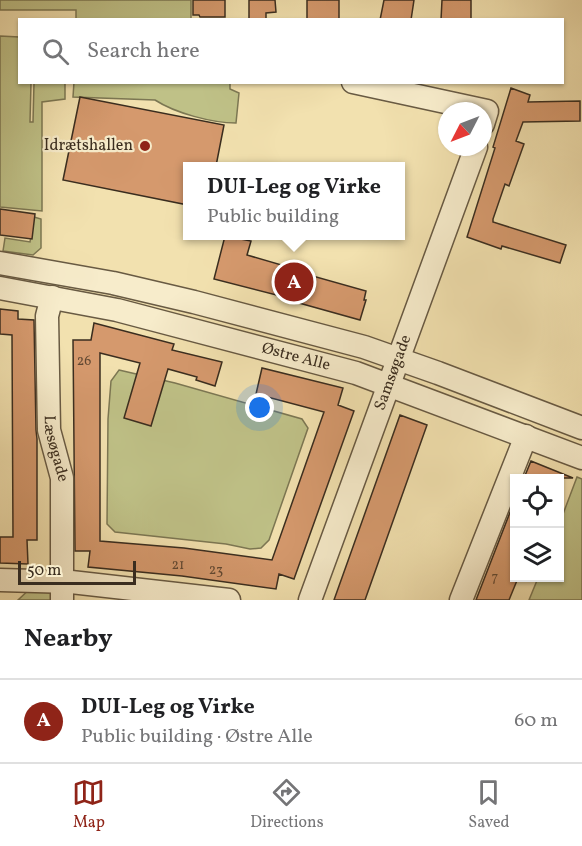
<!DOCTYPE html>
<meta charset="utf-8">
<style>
:root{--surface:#fff;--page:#f6f6f6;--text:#202124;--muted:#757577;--line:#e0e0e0;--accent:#8f2418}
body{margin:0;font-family:Vollkorn,serif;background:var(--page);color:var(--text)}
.controls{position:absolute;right:18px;bottom:18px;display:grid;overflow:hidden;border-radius:0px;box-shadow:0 2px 4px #0004}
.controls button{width:54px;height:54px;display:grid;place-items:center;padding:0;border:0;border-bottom:2px solid var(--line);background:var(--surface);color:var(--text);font:30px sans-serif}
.compass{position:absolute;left:438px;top:102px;width:54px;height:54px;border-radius:50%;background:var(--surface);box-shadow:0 2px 4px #0004;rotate:228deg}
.scale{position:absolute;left:18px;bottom:15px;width:118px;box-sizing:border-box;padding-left:6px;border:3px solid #3a2d1f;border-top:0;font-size:16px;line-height:21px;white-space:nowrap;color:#3a2d1f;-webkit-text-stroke:4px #f7eccb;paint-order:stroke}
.you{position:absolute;left:260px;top:408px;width:21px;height:21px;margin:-15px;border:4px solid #fff;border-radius:50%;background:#1a73e8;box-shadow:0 0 0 9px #1a73e833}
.badge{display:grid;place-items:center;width:39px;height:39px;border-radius:50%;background:var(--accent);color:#fff;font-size:20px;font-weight:700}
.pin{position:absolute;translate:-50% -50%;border:3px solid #fff;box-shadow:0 2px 6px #0006}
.popup{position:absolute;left:183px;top:162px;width:222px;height:78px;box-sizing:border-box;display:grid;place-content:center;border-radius:0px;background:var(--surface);filter:drop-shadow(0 2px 4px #0005);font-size:20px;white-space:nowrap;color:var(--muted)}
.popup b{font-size:22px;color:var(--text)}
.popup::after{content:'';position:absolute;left:50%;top:100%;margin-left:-12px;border:12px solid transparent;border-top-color:var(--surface)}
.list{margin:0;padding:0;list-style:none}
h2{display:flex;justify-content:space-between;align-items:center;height:78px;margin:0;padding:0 24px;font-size:26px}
h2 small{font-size:20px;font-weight:400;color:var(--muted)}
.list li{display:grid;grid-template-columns:39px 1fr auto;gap:18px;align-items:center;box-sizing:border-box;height:84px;padding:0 24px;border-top:2px solid var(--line)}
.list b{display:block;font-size:22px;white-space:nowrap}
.list p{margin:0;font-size:20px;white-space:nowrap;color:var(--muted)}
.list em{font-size:20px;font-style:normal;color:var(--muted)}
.icon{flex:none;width:33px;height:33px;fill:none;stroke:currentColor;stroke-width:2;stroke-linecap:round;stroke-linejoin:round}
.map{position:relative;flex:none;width:582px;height:600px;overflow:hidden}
.search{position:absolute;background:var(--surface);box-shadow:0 2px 4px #0004;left:18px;right:18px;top:18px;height:66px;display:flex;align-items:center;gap:15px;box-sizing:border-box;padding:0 21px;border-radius:0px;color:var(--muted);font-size:22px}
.sheet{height:162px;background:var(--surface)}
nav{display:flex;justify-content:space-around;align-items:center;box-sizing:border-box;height:84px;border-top:2px solid var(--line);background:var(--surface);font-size:16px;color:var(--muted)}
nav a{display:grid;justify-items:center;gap:3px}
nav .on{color:var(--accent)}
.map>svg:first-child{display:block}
</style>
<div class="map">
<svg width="582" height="600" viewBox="0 0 582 600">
<rect width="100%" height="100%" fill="#f2e1af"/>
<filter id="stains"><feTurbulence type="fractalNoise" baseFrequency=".00333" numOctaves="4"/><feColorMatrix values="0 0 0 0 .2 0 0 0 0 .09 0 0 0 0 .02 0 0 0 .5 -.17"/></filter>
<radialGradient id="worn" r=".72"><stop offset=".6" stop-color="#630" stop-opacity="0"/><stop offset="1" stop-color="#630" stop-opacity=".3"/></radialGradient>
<path fill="#bfc187" stroke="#7c7753" stroke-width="1.5" d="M0,0H191V19H76V10H0Z
M0,36L19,37L20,82L31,83L30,122H33L34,83H65V99L42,102V211L0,207Z
M74,82L230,83V89L239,93L236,123C212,123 175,113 155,100L73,97Z
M34,217L41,219V248L33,255L3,251L5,238L30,242Z
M119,370L175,383L302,419L308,428L269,540L261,548L250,549L226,544L115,532L107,524L108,419L111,381Z
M577,477L582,479V600H529L538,578H560V522Z
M34,585H48L57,600H18Z"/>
<path fill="#d5996d" stroke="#3a2d1f" stroke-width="1.5" d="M193,0H225V17H200L199,15H193Z
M249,0H275L276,12L266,13V20H249Z
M307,0H339V20H307Z
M384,0H414L411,20H380Z
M442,0H471V20H441Z
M511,88L530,95L528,102L580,101V121L523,122L516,141L524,144L509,186L505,184L493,219V222L566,245L560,263L502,246L501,249L467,237L495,148L493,147Z
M80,97L224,125L216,166H188V205L63,180Z
M0,209L35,214L32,239L0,235Z
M225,236L251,241L247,255L309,273V275L366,291L364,300H366L360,320L299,303L300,301L214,279Z
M0,309L18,311V319L34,320L36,430L37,439V540H27L28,564L0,563V537H13L12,335L0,334Z
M94,323L174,344L172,350L222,362L215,386L196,380L197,377L168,369L151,426L124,418L140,363L100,353V541L184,548L272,560L324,412L256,394L262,368L343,388L338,405L354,411L294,579L279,574L276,589L182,576L88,567L90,551H75L73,340H91Z
M400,415L427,425L365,600H334Z
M531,461L573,478H524Z
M514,502V578H518L509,600H476Z"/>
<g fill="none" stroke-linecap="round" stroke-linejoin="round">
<defs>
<g id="minor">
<path d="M353,82L487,111L483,124"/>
<path d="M0,263L113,283L194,302L364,347L438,373L582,428"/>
<path id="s1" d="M0,288L117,310L356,373L582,458"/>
<path id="s2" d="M52,297L47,316L49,430L62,478V600"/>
<path d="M0,580L71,582L229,600"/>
<path id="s3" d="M310,600L476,147"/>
<path d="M461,600L526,436"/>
</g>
</defs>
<use href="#minor" stroke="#685a43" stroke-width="25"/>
<use href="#minor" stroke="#f7eccb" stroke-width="22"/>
</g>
<circle fill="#8f2418" stroke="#f7eccb" stroke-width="2" cx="145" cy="146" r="6"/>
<g text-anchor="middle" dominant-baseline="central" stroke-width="4.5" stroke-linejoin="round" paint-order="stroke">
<g font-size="14" fill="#614832">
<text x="84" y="361">26</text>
<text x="178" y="565">21</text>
<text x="216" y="570">23</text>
<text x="495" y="577">7</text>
</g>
<g font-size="16" fill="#3a2d1f" stroke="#f7eccb" text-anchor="end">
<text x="133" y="146">Idrætshallen</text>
</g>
<g font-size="16" fill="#3a2d1f" stroke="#f7eccb">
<text stroke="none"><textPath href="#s1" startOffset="304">Østre Alle</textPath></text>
<text stroke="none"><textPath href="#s3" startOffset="242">Samsøgade</textPath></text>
<text stroke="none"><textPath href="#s2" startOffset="153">Læsøgade</textPath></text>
</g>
</g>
<rect width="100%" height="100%" filter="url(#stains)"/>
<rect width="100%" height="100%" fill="url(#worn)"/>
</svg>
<div class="controls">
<button><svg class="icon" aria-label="locate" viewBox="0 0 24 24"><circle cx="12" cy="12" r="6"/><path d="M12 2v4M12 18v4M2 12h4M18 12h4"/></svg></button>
<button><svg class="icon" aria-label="layers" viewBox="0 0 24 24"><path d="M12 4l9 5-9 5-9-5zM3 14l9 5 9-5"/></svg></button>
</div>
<svg class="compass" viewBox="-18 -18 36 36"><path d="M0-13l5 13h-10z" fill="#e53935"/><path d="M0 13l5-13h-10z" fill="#757577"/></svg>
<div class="scale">50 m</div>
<div class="you"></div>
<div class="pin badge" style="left:294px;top:282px">A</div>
<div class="popup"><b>DUI-Leg og Virke</b>Public building</div>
<div class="search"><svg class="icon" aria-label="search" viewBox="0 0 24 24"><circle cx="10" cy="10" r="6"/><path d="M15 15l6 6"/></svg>Search here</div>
</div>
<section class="sheet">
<h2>Nearby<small></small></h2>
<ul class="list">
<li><span class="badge">A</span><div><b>DUI-Leg og Virke</b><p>Public building · Østre Alle</p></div><em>60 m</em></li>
</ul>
</section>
<nav>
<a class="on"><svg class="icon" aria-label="map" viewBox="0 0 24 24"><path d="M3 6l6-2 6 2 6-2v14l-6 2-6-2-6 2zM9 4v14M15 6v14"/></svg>Map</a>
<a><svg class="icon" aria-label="directions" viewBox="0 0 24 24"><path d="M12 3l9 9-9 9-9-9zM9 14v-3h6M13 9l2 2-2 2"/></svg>Directions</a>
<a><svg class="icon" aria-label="saved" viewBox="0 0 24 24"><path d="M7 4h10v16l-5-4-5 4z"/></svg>Saved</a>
</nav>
